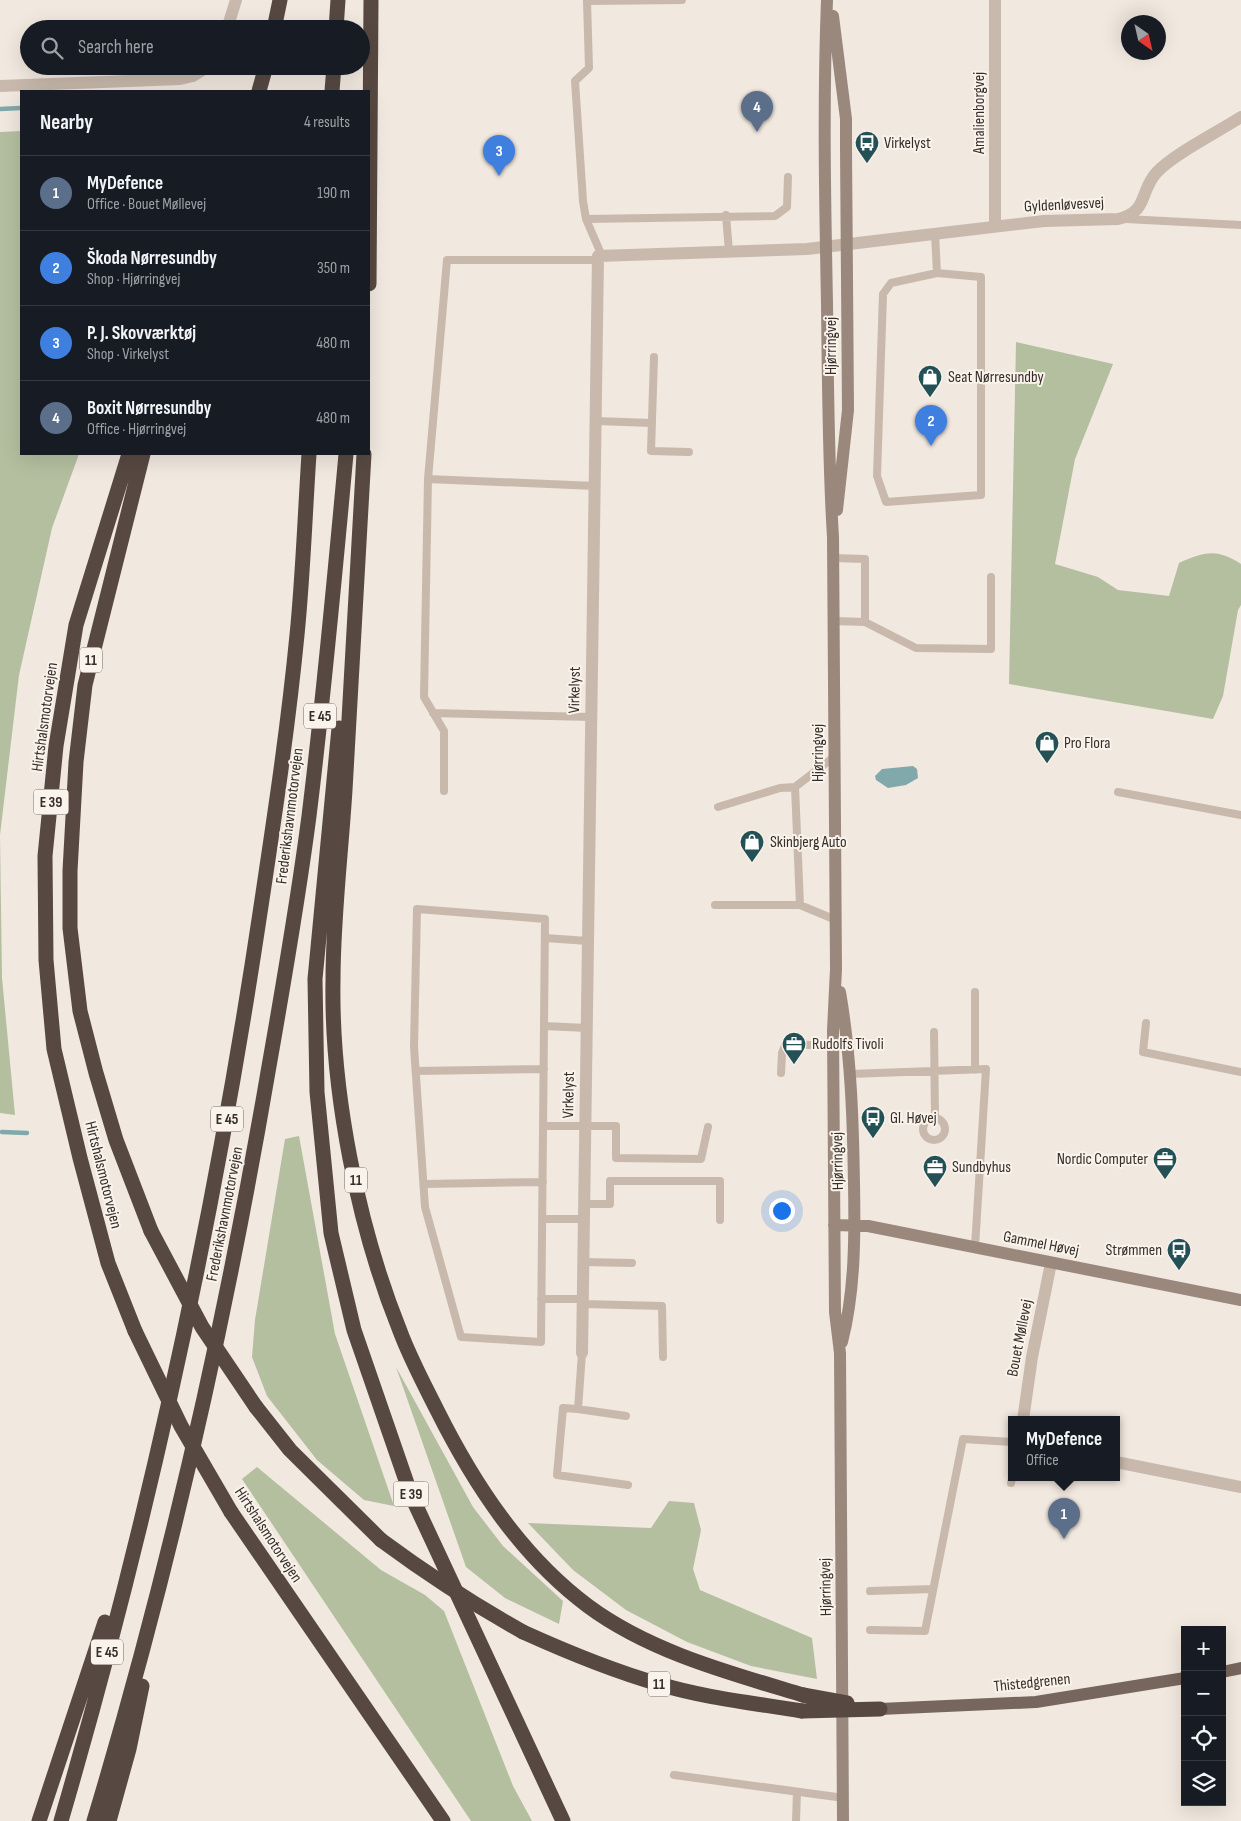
<!DOCTYPE html>
<meta charset="utf-8">
<style>
:root{--surface:#171b24;--page:#20242c;--text:#f1f3f6;--muted:#9ea1a6;--line:#363941;--accent:#94aaae}
body{margin:0;font-family:"Sofia Sans Condensed",sans-serif;background:var(--page);color:var(--text)}
.controls{position:absolute;right:15px;bottom:15px;display:grid;overflow:hidden;border-radius:0px;box-shadow:0 5px 20px #0002}
.controls button{width:45px;height:45px;display:grid;place-items:center;padding:0;border:0;border-bottom:1px solid var(--line);background:var(--surface);color:var(--text);font:25px sans-serif}
.compass{position:absolute;left:1121px;top:15px;width:45px;height:45px;border-radius:50%;background:var(--surface);box-shadow:0 5px 20px #0002;rotate:146deg}
.you{position:absolute;left:781px;top:1210px;width:18px;height:18px;margin:-12px;border:4px solid #fff;border-radius:50%;background:#1a73e8;box-shadow:0 0 0 8px #1a73e833}
.badge{display:grid;place-items:center;width:32px;height:32px;border-radius:50%;background:var(--accent);color:#fff;font-size:16px;font-weight:700}
.pin{position:absolute;translate:-50% -41px;filter:drop-shadow(0 1px 2px #0008)}
.pin::after{content:'';position:absolute;top:26px;width:18px;height:15px;background:inherit;clip-path:polygon(0 0,100% 0,50% 100%)}
.popup{position:absolute;left:1008px;top:1416px;width:112px;height:65px;box-sizing:border-box;display:grid;place-content:center;border-radius:0px;background:var(--surface);filter:drop-shadow(0 1px 4px #0005);font-size:16px;white-space:nowrap;color:var(--muted)}
.popup b{font-size:19px;color:var(--text)}
.popup::after{content:'';position:absolute;left:50%;top:100%;margin-left:-10px;border:10px solid transparent;border-top-color:var(--surface)}
.list{margin:0;padding:0;list-style:none}
h2{display:flex;justify-content:space-between;align-items:center;height:65px;margin:0;padding:0 20px;font-size:21px}
h2 small{font-size:16px;font-weight:400;color:var(--muted)}
.list li{display:grid;grid-template-columns:32px 1fr auto;gap:15px;align-items:center;box-sizing:border-box;height:75px;padding:0 20px;border-top:1px solid var(--line)}
.list b{display:block;font-size:19px;white-space:nowrap}
.list p{margin:0;font-size:16px;white-space:nowrap;color:var(--muted)}
.list em{font-size:16px;font-style:normal;color:var(--muted)}
.icon{flex:none;width:28px;height:28px;fill:none;stroke:currentColor;stroke-width:2;stroke-linecap:round;stroke-linejoin:round}
.map{position:relative;flex:none;width:1241px;height:1821px;overflow:hidden}
.search{position:absolute;background:var(--surface);box-shadow:0 5px 20px #0002;left:20px;top:20px;width:350px;height:55px;display:flex;align-items:center;gap:12px;box-sizing:border-box;padding:0 18px;border-radius:28px;color:var(--muted);font-size:19px}
.panel{position:absolute;background:var(--surface);box-shadow:0 5px 20px #0002;left:20px;top:90px;width:350px;height:365px;border-radius:0px}
.map>svg:first-child{display:block}
</style>
<div class="map">
<svg width="1241" height="1821" viewBox="0 0 1241 1821">
<rect width="100%" height="100%" fill="#f1e8df"/>
<path fill="#b4bfa0" d="M21,131V454H79L52,528L19,675L0,835L2,978L15,1115L0,1113V132Z
M1016,342L1113,364L1075,459L1055,564L1098,577L1118,590L1169,596L1179,563C1204,552 1216,548 1241,564V605L1238,610L1223,696L1213,719L1009,684Z
M299,1136L335,1334L394,1506L364,1500L317,1460L267,1396L252,1357L255,1320L285,1139Z
M396,1367L473,1507L503,1546L563,1601L559,1624L505,1598L466,1567Z
M257,1467L381,1570L425,1595L444,1611L513,1786L532,1821H471L242,1479Z
M669,1501L694,1503L701,1530L693,1569L700,1590L812,1638L817,1679L751,1666L687,1642L626,1610L573,1570L528,1523L651,1528Z"/>
<path fill="#81a9ab" d="M913,766L917,769L918,778L906,785L888,788L876,780L875,776L882,769Z"/>
<g fill="none" stroke-linecap="round" stroke-linejoin="round">
<path stroke="#81a9ab" stroke-width="4.5" d="M0,109L21,108
M2,1132L27,1133"/>
<path stroke="#c8b9ac" stroke-width="8" d="M726,215L729,252
M586,219L775,216L787,207L788,177
M1126,219L1241,225
M935,234L937,273L891,283L883,294L877,476L886,502L981,495V277L937,273
M602,256L586,219L583,201L575,81L589,68L587,1L682,0
M654,357L651,451L689,452
M596,421L652,423
M428,479L595,486
M833,558L865,559V622L834,621
M865,622L916,648L991,649V577
M433,713L591,717
M834,757L795,787L800,905L836,920
M444,791V731L424,697L428,479L447,260H598
M1118,792L1241,815
M718,807L780,788L795,787
M715,905H800
M417,909L545,919L541,1342L461,1337L425,1207L414,1047Z
M545,938L588,941
M1146,1023L1143,1052L1241,1072
M544,1026L587,1028
M934,1032L935,1118
M975,1070V992
M416,1071L544,1069
M781,1073L782,1053L786,1043L833,1047
M850,1074L986,1069L975,1247
M923 1129a11 11 0 1 1 22 0a11 11 0 1 1-22 0Z
M543,1126H616V1158L701,1159L708,1127
M424,1184L543,1182
M584,1204H610V1181H720V1220
M542,1219H584
M583,1262L632,1263
M541,1299H583
M583,1304L662,1306L663,1357
M582,1353L578,1409L626,1416
M578,1409L563,1408L557,1475L628,1485
M1011,1483L1012,1478
M870,1591L933,1589
M870,1630L925,1631L963,1439L1012,1442
M674,1775L844,1798
M796,1821L797,1792"/>
<path stroke="#c8b9ac" stroke-width="12" d="M227,29L236,0
M0,86L180,79L193,76L209,66
M995,226V0
M582,1353L598,256L807,249L1044,221L1118,219C1149,212 1139,191 1157,172C1174,154 1218,132 1241,117
M1023,1420L1032,1357L1051,1263
M1116,1462L1241,1487"/>
<path stroke="#9b887d" stroke-width="12" d="M827,0C823,101 825,202 827,303C828,381 828,459 833,537L836,969L833,1030L835,1312L840,1353L843,1821
M833,16L846,119V149L848,410L837,510
M840,992C851,1056 853,1119 854,1184C855,1237 855,1291 842,1342
M834,1225L868,1226L1241,1300"/>
<path stroke="#77665d" stroke-width="12" d="M1222,1672L1241,1668
M880,1709L1036,1702L1185,1678"/>
<path stroke="#574942" stroke-width="15" d="M274,29L280,0
M336,29L338,0
M259,91L266,66
M332,91L334,66
M369,284L371,0
M129,454L76,625L56,746L45,856L46,960L54,1049L80,1158L108,1263L135,1331
M143,454L85,685L76,762L70,871V928L80,1011L96,1073L116,1140L151,1231
M364,454C358,566 351,678 345,790C341,854 333,917 333,980C331,1092 358,1227 400,1331C410,1358 424,1384 437,1410C474,1484 521,1556 588,1606C650,1652 730,1673 803,1695
M339,728L315,979L317,1092L331,1233L354,1330L411,1495L563,1821
M256,1407L290,1450L381,1540
M231,1512L443,1821
M523,1632C565,1651 613,1671 659,1684C705,1698 754,1703 802,1711
M39,1821L105,1622
M61,1821C148,1523 214,1220 260,913C274,820 288,728 297,635C303,575 305,514 309,454
M94,1821C168,1575 225,1324 268,1072C283,987 298,901 309,816C324,695 335,574 346,454
M109,1821L129,1749L142,1686"/>
<path stroke="#574942" stroke-width="15" d="M151,1231L202,1327L256,1407
M135,1331L181,1426L231,1512
M381,1540C427,1574 473,1604 523,1632
M803,1695L847,1703
M802,1711L880,1709"/>
</g>
<defs>
<symbol id="bus-pin" viewBox="-11 -11 22 30"><path d="M0 17L-7.5 6A9.5 9.5 0 1 1 7.5 6Z" fill="#235155" stroke="#f9f3eb"/><path d="M-5-6H5V4H4V6H2V4H-2V6H-4V4H-5ZM-3.5-4V0h7V-4ZM-3.5 1.2v1.5H-2V1.2ZM2 1.2v1.5H3.5V1.2Z" fill="#fff"/></symbol>
<symbol id="shop-pin" viewBox="-11 -11 22 30"><path d="M0 17L-7.5 6A9.5 9.5 0 1 1 7.5 6Z" fill="#235155" stroke="#f9f3eb"/><path d="M-5-2.5h2.3a2.7 3.5 0 0 1 5.4 0H5L5.5 6h-11ZM-1.5-2.5h3a1.5 2.3 0 0 0-3 0Z" fill="#fff"/></symbol>
<symbol id="office-pin" viewBox="-11 -11 22 30"><path d="M0 17L-7.5 6A9.5 9.5 0 1 1 7.5 6Z" fill="#235155" stroke="#f9f3eb"/><path d="M-6-3h4V-5.5h4V-3h4V5H-6ZM-1-4.5V-3h2v-1.5ZM-6 0V1H6V0Z" fill="#fff"/></symbol>
</defs>
<g fill-rule="evenodd">
<use href="#bus-pin" x="853" y="129" width="28" height="38"/>
<use href="#shop-pin" x="916" y="363" width="28" height="38"/>
<use href="#shop-pin" x="1033" y="729" width="28" height="38"/>
<use href="#shop-pin" x="738" y="828" width="28" height="38"/>
<use href="#office-pin" x="780" y="1030" width="28" height="38"/>
<use href="#bus-pin" x="859" y="1104" width="28" height="38"/>
<use href="#office-pin" x="1151" y="1145" width="28" height="38"/>
<use href="#office-pin" x="921" y="1153" width="28" height="38"/>
<use href="#bus-pin" x="1165" y="1236" width="28" height="38"/>
</g>
<g text-anchor="middle" dominant-baseline="central" stroke-width="4" stroke-linejoin="round" paint-order="stroke">
<g fill="#f9f3eb" stroke="#716964" stroke-width="1">
<rect x="80" y="647.5" width="22" height="25" rx="4"/>
<rect x="304" y="703.5" width="32" height="25" rx="4"/>
<rect x="33.5" y="789.5" width="35" height="25" rx="4"/>
<rect x="211" y="1106.5" width="32" height="25" rx="4"/>
<rect x="345" y="1167.5" width="22" height="25" rx="4"/>
<rect x="393.5" y="1481.5" width="35" height="25" rx="4"/>
<rect x="91" y="1639.5" width="32" height="25" rx="4"/>
<rect x="648" y="1671.5" width="22" height="25" rx="4"/>
</g>
<g font-size="15" font-weight="bold" fill="#372e2a">
<text x="91" y="660">11</text>
<text x="320" y="716">E 45</text>
<text x="51" y="802">E 39</text>
<text x="227" y="1119">E 45</text>
<text x="356" y="1180">11</text>
<text x="411" y="1494">E 39</text>
<text x="107" y="1652">E 45</text>
<text x="659" y="1684">11</text>
</g>
<g font-size="16" fill="#372e2a" stroke="#f9f3eb">
<text transform="translate(979 113) rotate(-90)">Amalienborgvej</text>
<text transform="translate(1064 205) rotate(-3)">Gyldenløvesvej</text>
<text transform="translate(831 346) rotate(-90)">Hjørringvej</text>
<text transform="translate(575 690) rotate(-89)">Virkelyst</text>
<text transform="translate(45 717) rotate(-82)">Hirtshalsmotorvejen</text>
<text transform="translate(818 753) rotate(-90)">Hjørringvej</text>
<text transform="translate(290 816) rotate(-83)">Frederikshavnmotorvejen</text>
<text transform="translate(569 1095) rotate(-89)">Virkelyst</text>
<text transform="translate(838 1161) rotate(-91)">Hjørringvej</text>
<text transform="translate(103 1175) rotate(76)">Hirtshalsmotorvejen</text>
<text transform="translate(225 1214) rotate(-79)">Frederikshavnmotorvejen</text>
<text transform="translate(1041 1244) rotate(11)">Gammel Høvej</text>
<text transform="translate(1020 1338) rotate(-79)">Bouet Møllevej</text>
<text transform="translate(268 1535) rotate(57)">Hirtshalsmotorvejen</text>
<text transform="translate(826 1587) rotate(-91)">Hjørringvej</text>
<text transform="translate(1032 1683) rotate(-6)">Thistedgrenen</text>
</g>
<g font-size="16" fill="#372e2a" stroke="#f9f3eb" text-anchor="start">
<text x="884" y="143">Virkelyst</text>
<text x="948" y="377">Seat Nørresundby</text>
<text x="1064" y="743">Pro Flora</text>
<text x="770" y="842">Skinbjerg Auto</text>
<text x="812" y="1044">Rudolfs Tivoli</text>
<text x="890" y="1118">Gl. Høvej</text>
<text x="1148" y="1159" text-anchor="end">Nordic Computer</text>
<text x="952" y="1167">Sundbyhus</text>
<text x="1162" y="1250" text-anchor="end">Strømmen</text>
</g>
</g>
</svg>
<div class="controls">
<button>+</button>
<button>−</button>
<button><svg class="icon" aria-label="locate" viewBox="0 0 24 24"><circle cx="12" cy="12" r="6"/><path d="M12 2v4M12 18v4M2 12h4M18 12h4"/></svg></button>
<button><svg class="icon" aria-label="layers" viewBox="0 0 24 24"><path d="M12 4l9 5-9 5-9-5zM3 14l9 5 9-5"/></svg></button>
</div>
<svg class="compass" viewBox="-18 -18 36 36"><path d="M0-13l5 13h-10z" fill="#e53935"/><path d="M0 13l5-13h-10z" fill="#9ea1a6"/></svg>
<div class="you"></div>
<div class="pin badge" style="left:1064px;top:1539px;background:#5c6f8a">1</div>
<div class="popup"><b>MyDefence</b>Office</div>
<div class="pin badge" style="left:931px;top:446px;background:#3f7fe0">2</div>
<div class="pin badge" style="left:499px;top:176px;background:#3f7fe0">3</div>
<div class="pin badge" style="left:757px;top:132px;background:#5c6f8a">4</div>
<div class="search"><svg class="icon" aria-label="search" viewBox="0 0 24 24"><circle cx="10" cy="10" r="6"/><path d="M15 15l6 6"/></svg>Search here</div>
<section class="panel">
<h2>Nearby<small>4 results</small></h2>
<ul class="list">
<li><span class="badge" style="background:#5c6f8a">1</span><div><b>MyDefence</b><p>Office · Bouet Møllevej</p></div><em>190 m</em></li>
<li><span class="badge" style="background:#3f7fe0">2</span><div><b>Škoda Nørresundby</b><p>Shop · Hjørringvej</p></div><em>350 m</em></li>
<li><span class="badge" style="background:#3f7fe0">3</span><div><b>P. J. Skovværktøj</b><p>Shop · Virkelyst</p></div><em>480 m</em></li>
<li><span class="badge" style="background:#5c6f8a">4</span><div><b>Boxit Nørresundby</b><p>Office · Hjørringvej</p></div><em>480 m</em></li>
</ul>
</section>
</div>
